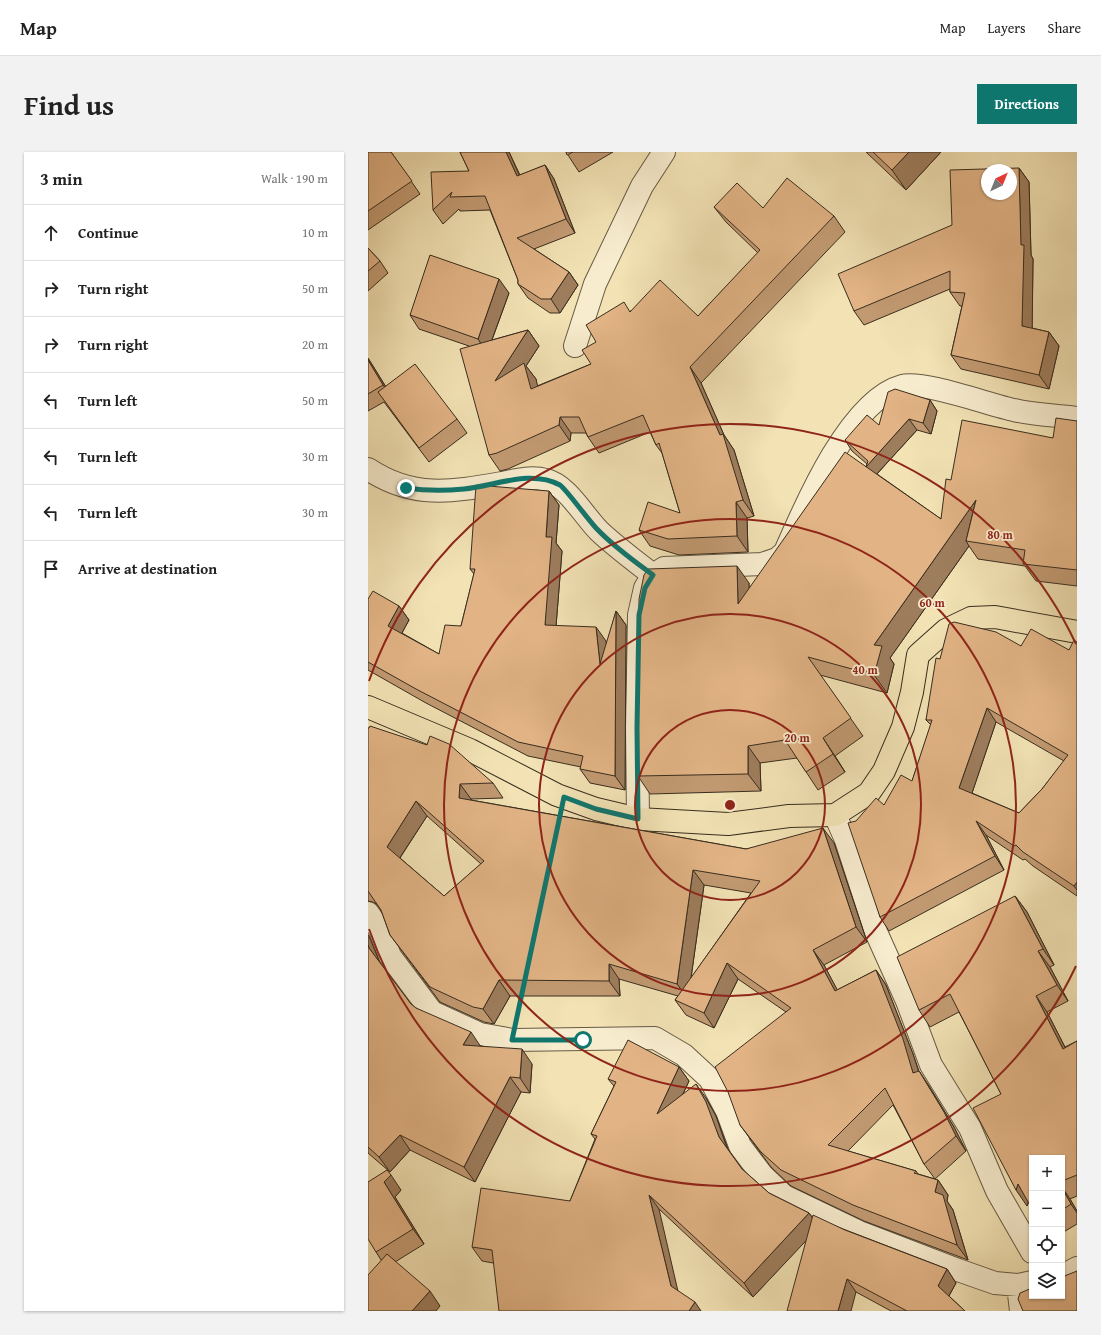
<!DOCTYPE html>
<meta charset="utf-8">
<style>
:root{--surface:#fff;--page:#f2f2f2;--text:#222;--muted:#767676;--line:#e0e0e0;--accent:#0f766e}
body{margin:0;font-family:"Gentium Book Plus",serif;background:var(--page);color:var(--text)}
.controls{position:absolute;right:12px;bottom:12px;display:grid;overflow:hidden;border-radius:0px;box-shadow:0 1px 3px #0004}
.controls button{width:36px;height:36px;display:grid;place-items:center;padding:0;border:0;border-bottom:1px solid var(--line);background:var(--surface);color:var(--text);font:20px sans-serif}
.compass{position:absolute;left:613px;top:12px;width:36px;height:36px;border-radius:50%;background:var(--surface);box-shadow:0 1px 3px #0004;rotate:43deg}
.stop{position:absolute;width:12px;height:12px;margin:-9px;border:3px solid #0f766e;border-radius:50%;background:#fff}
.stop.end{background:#0f766e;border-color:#fff;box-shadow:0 1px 4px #0008}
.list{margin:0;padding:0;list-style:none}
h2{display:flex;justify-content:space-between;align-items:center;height:52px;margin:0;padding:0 16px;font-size:17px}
h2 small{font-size:13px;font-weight:400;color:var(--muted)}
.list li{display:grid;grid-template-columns:26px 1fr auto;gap:12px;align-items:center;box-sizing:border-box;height:56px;padding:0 16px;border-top:1px solid var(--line)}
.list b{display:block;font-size:15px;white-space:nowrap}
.list em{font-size:13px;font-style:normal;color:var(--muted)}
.icon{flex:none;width:22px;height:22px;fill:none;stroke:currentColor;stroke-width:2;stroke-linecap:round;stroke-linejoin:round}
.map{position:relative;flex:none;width:709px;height:1159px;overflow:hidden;border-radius:0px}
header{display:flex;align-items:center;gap:24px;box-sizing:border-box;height:56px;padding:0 20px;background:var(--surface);border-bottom:1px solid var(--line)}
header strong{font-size:19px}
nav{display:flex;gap:22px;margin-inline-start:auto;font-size:14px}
.intro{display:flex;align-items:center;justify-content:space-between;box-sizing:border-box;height:96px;padding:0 24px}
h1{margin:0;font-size:28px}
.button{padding:10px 18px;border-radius:0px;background:var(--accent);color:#fff;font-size:14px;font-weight:700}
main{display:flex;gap:24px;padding:0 24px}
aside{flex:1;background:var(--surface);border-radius:0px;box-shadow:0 1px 3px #0004}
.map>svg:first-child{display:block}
</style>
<header>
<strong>Map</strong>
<nav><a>Map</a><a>Layers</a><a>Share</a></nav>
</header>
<div class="intro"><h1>Find us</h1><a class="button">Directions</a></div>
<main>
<aside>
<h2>3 min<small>Walk · 190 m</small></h2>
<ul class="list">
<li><svg class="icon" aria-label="ahead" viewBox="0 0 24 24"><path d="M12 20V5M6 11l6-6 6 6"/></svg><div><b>Continue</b></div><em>10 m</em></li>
<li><svg class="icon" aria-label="right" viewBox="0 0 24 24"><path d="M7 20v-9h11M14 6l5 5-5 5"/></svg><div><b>Turn right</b></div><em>50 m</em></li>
<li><svg class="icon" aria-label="right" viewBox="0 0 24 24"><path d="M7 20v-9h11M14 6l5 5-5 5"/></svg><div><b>Turn right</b></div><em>20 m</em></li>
<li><svg class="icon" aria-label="left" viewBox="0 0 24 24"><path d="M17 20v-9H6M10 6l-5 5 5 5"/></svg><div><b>Turn left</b></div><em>50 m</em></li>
<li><svg class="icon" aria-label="left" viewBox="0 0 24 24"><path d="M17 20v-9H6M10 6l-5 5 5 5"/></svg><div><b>Turn left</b></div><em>30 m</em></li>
<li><svg class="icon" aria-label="left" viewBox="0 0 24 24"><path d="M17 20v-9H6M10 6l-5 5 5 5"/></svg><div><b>Turn left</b></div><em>30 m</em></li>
<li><svg class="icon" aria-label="arrive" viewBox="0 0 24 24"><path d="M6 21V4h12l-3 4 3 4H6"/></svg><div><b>Arrive at destination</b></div></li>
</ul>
</aside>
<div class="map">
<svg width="709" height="1159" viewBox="0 0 709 1159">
<rect width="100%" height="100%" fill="#f2e2b4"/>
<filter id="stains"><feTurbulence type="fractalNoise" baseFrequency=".005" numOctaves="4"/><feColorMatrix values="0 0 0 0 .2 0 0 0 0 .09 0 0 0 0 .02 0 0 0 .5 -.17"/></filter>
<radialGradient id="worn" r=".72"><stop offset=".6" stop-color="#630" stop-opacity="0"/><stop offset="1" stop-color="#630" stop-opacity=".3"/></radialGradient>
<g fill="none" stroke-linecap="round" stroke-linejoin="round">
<defs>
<path id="street" d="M207,194L227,132L274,34L296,0
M0,317C45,347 83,340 134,331C148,328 163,324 178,328C199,333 216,364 231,379C248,395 267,409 285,423
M467,663L478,688L508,780L539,849L563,913L602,976L629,1039L664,1100
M270,667L269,575L271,463L277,436L285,423L296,416L394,412L409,407L417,400C437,354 482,248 534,234C554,228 622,253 646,258C666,263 688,263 709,266
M0,761L12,778L22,804L64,860L112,882L145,888L287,886L316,903L342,927L359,959L372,994L394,1023L416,1044L491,1080L590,1118L627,1131L650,1133L664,1130
M694,1124L709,1116
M650,1133L653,1159"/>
<path id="primary" d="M0,555L102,598L189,643L228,657L270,667L360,672L421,664L467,663L501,641L516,619L535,575L544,540L550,503L578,478L603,466L627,465L709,480"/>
</defs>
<use href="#street" stroke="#675a44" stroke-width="24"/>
<use href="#primary" stroke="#392d1e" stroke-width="24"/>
<path stroke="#392d1e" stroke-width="2.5" stroke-dasharray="1 2" stroke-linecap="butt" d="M150,860L154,841"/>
<use href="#street" stroke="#f7ecce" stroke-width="22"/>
<use href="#primary" stroke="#f2e2b4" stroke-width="22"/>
</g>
<path fill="#c29a72" stroke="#392d1e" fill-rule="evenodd" d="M0,0H23L52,42L0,78Z
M92,0H141L152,23L177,13L186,27L207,81L166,97L201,120L210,133L192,161H182L160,146L150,132V128L122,58L92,59L91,57L75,72L65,58L101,19Z
M198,0H245L211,20Z
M498,0H573L538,38Z
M651,16L661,30L663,103L665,107L664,176L681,180L691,194L681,237L593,217L583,203L594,154H592L582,140V137L496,173L486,159L584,73Z
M346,55L395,56L466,64L477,80L333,231L356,283L366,298L386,364L379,366L380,400L311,403L282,394L271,378L312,361L294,301L288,293L282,280L231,301L220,285L218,281H203L202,289L140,317L132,319L121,303L101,194L51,177L42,163L141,141L124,188L160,178L171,194L158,214L168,227L169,234L223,212L228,190L262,159L330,164L390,101L358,70Z
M0,96L12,109L20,121L0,139Z
M0,206L18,235L89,267L99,281L61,310L16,250L0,259Z
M562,248L569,259L563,282L549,278L509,322L573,367L583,328L685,286L709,269V434L668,429L657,414L610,407L601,394L522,506L526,512L519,541L452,523L495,584L467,604L477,620L450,638L429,606L392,611L393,639L282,642L270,624L381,431V436L499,316V312L484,299L477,288L511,273Z
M181,339L191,353L188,391L194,399L188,474L238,489L239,491L248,459L258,473L257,638L222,631L212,617L213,615L160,604L58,551L0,518V447L31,454L41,468L34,481L71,502L93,474L106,422L102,417Z
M709,490V744L665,714L657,707L655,708L618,683L636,718L521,779L512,765L488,669L516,653L544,629L563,573L558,568L572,507L653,494L701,498ZM628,570L696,609L674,637L651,661L604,641Z
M0,576L125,631L135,646L103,647V648L378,697L466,691L499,790L456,813L469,838L508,818L518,833L545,902L551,919L561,934L586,975L598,999L567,1027L570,1028L580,1043L579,1049L585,1058L600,1108L496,1069L423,1034L403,1015L372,973L418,860L370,827L346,876L318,863L307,848L310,844L251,827L252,844H142L126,872L116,870L72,850L22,783L13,758L10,753L5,750L0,749ZM59,664L113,712L76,744L32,706ZM336,733L383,741L323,826ZM525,953L556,1012L567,1027L550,1022L548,1019L480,999Z
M647,744L659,760L686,813L682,815L700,849L679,860L697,895L709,889V1044L702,1047L709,1059V1072L694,1081V1006L660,1051L659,1054L633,942L591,860L562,875L551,858Z
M0,783L11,809L43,852L48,856L113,894L164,912L162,941L153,940L107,1030L42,998L22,1020L0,1001Z
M311,915L321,929L315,942L338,946L348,964L360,997L374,1017L401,1041L441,1061L444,1065L579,1117L588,1131L581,1144L597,1159H523L488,1140L438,1088L385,1145L291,1057L125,1111L114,1109L104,1095L202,1049L227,987L223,982L246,934L240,927Z
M0,1030L33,1038L27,1045L56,1092L27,1110L72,1154L13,1108L8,1100Z"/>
<path fill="#9e7d5d" stroke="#392d1e" d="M138,0H141L158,38L149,24Z
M541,0H573L538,38L524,18Z
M177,13L186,27L207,81L198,67Z
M651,16L661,30L663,103L665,107L664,188L654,174Z
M201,120L210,133L192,161L183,147Z
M131,127L141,141L119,201L110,187Z
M160,178L171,194L158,214L168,227L174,253L127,229Z
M681,180L691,194L681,237L671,223Z
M0,206L24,245L15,233L0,208Z
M322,215L333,231L356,283L366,298L386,364L375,348L352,283Z
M562,248L569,259L563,282L555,271Z
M192,265L203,281L202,289L191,273Z
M541,267L549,278L506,325L498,315Z
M181,339L191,353L188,391L194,399L187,487L177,473L178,385Z
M608,348L598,389L601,394L522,506L526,512L519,541L506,523V493Z
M368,350L379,366L380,400L369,384Z
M369,414L381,431L382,470L370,452Z
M31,454L41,468L30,488L20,474Z
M248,459L258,473L257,638L247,624Z
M228,475L238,489L242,526L232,512Z
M619,556L628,570L601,650L591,636Z
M455,586L467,604L477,620L465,602Z
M380,594L392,611L393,639L380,622Z
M92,632L103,647L102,661L91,646Z
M48,649L59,664L29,710L19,695Z
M608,669L618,683L636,718L627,704Z
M455,676L466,691L499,790L488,775Z
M325,718L336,733L320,847L309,832Z
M709,730V738L706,734Z
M647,744L659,760L686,813L675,797Z
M0,783L1,784L12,811L1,796L0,793Z
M445,798L456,813L478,854L467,839Z
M670,799L682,815L700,849L689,833Z
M359,811L370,827L346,876L336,861Z
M241,812L251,827L252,844L241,829Z
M508,818L518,833L545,902L556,936L545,921Z
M131,828L142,844L126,872L115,857Z
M668,844L679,860L706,913L695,897Z
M103,880L113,895L95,893Z
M154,897L164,912L162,941L152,926Z
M311,915L321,929L299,976L289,962Z
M551,919L561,934L586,975L598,999L588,984Z
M142,925L153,940L107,1030L96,1015Z
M328,932L338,946L348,964L360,999L351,985Z
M32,983L42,998L22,1020L11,1005Z
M23,1023L33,1038L27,1045L56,1092L45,1077L16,1030Z
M570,1028L580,1043L579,1049L585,1058L600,1108L589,1093L567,1040Z
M650,1032L661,1048L659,1054L648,1038Z
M694,1035L702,1047L709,1059V1061L703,1052L694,1036Z
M281,1043L291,1057L312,1148L303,1134Z
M441,1061L451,1075L385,1145L376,1131Z
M579,1117L588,1131L579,1147L570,1134Z
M479,1127L488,1140L483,1159H470Z
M62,1139L72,1154L68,1159H44Z
M327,1150L333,1159H321Z"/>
<path fill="#e1b385" stroke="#392d1e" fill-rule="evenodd" d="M0,0H23L44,29L0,59Z
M92,0H138L149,24L177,13L198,67L149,86L201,120L183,147H173L150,132V128L117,44L82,45L84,40L65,58L63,20L101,19Z
M198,0H205L199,3Z
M505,0H541L524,18Z
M651,16L653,93H656L654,174L681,180L671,223L583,203L597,141L582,140V119L486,159L470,122L584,73L582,18ZM619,18H643V42H619Z
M419,26L466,64L322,215L352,283L355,282L375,348L368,350L369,384L300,387L271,378L280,350L312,361L291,291L288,293L275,263L220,285L211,265H192L191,273L129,301L121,303L92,197L160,178L127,229L156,211L163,237L223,212L214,198L228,190L218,173L256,150L262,160L292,128L330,164L392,98L346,55L369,31L395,56Z
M0,96L12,109L0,119Z
M62,103L131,127L110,187L42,163Z
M0,208L15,233L0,242Z
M47,212L89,267L51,296L10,240Z
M527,237L562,248L555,271L541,267L498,315L500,309L477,288L499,263L511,273L520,240Z
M688,266L709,269V418L655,412L657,398L598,389L608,348L506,493L514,494L506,523L440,505L483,566L455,586L465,602L438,620L417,588L380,594V622L270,624L271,447L276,423L280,417L369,414L370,452L477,300L573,367L578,327L583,328L594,268L685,286Z
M108,333L181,339L178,385H184L177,473L228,475L232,512L248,459L247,624L212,617L215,604L150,590L48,537L0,510V447L5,439L31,454L20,474L71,502L77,473L93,474L107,417H102Z
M586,470L628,480L653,494L663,477L701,498L706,488L709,490V730L706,734L655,700L648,693L646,694L608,669L627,704L512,765L480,671L488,669L508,646L516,653L533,623L544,629L564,568H558L568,506L572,507L581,472ZM619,556L700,603L674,637L651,661L591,636Z
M2,574L59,593L62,584L81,592L125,631L92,632L91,646L378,697L455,676L488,775L445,798L467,839L508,818L535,887L545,921L551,919L576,960L588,984L556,1012L517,936L460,993L548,1019L546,1021L570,1028L567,1040L575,1043L589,1093L485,1053L413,1018L393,1000L372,973L360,940L347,915L423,856L359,811L336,861L307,848L392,729L325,718L309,832L241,812V829L131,828L115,857L105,855L62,835L22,783L13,758L0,739V576H1ZM48,649L116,709L76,744L19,695Z
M647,744L675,797L670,799L689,833L668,844L695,897L709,889V1023L694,1029V1006H664V1057L650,1032L648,1038L605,956L633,942L582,842L551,858L529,805Z
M0,793L1,796L43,852L48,856L103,880L95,893L154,897L152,926L142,925L96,1015L32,983L11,1005L0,995Z
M260,888L311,915L289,962L328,932L338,950L351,985L374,1017L401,1041L441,1061L376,1131L281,1043L303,1134L327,1150L321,1159H131L124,1098L104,1095L113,1036L202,1049L229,984L223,982L248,930L240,927Z
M19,1018L23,1023L16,1030L45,1077L8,1100L0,1087V1030Z
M694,1036L703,1052L694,1058Z
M445,1063L477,1078L579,1117L570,1134L597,1159H539L479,1127L470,1159H419Z
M19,1102L62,1139L44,1159H0V1123Z
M709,1119V1159H655L650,1147L652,1141L664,1136V1144H694V1125Z"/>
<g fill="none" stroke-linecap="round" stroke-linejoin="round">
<path stroke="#0f766e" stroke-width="5" d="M38,336C58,339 77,339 96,337C127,334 162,317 192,333C198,337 221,369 229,377C246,395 266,409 285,423L277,436L271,463L269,576L270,667L228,657L196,645L144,888H215"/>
</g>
<g fill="none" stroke="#8f2418" stroke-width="2">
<circle cx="362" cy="653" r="95"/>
<circle cx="362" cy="653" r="191"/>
<circle cx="362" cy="653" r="286"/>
<path d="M708 814A382 382 0 0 1 1 777M1 529A382 382 0 0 1 708 492"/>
</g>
<circle cx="362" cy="653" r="6" fill="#8f2418" stroke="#f7ecce" stroke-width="2"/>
<g font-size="12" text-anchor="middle" font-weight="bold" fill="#8f2418" stroke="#f7ecce" stroke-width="3.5" stroke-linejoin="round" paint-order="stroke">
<text x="632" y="387">80 m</text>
<text x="564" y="455">60 m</text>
<text x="497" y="522">40 m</text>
<text x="429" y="590">20 m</text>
</g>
<rect width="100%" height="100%" filter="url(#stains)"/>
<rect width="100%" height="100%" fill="url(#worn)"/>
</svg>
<div class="controls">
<button>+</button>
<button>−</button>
<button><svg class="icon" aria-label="locate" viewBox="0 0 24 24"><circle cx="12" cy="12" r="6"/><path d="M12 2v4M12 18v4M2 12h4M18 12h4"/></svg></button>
<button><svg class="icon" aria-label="layers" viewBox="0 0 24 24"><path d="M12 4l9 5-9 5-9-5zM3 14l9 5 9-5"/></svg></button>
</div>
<svg class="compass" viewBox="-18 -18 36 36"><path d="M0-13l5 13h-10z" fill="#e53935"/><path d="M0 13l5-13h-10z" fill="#767676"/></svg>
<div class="stop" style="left:215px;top:888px"></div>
<div class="stop end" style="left:38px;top:336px"></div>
</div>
</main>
